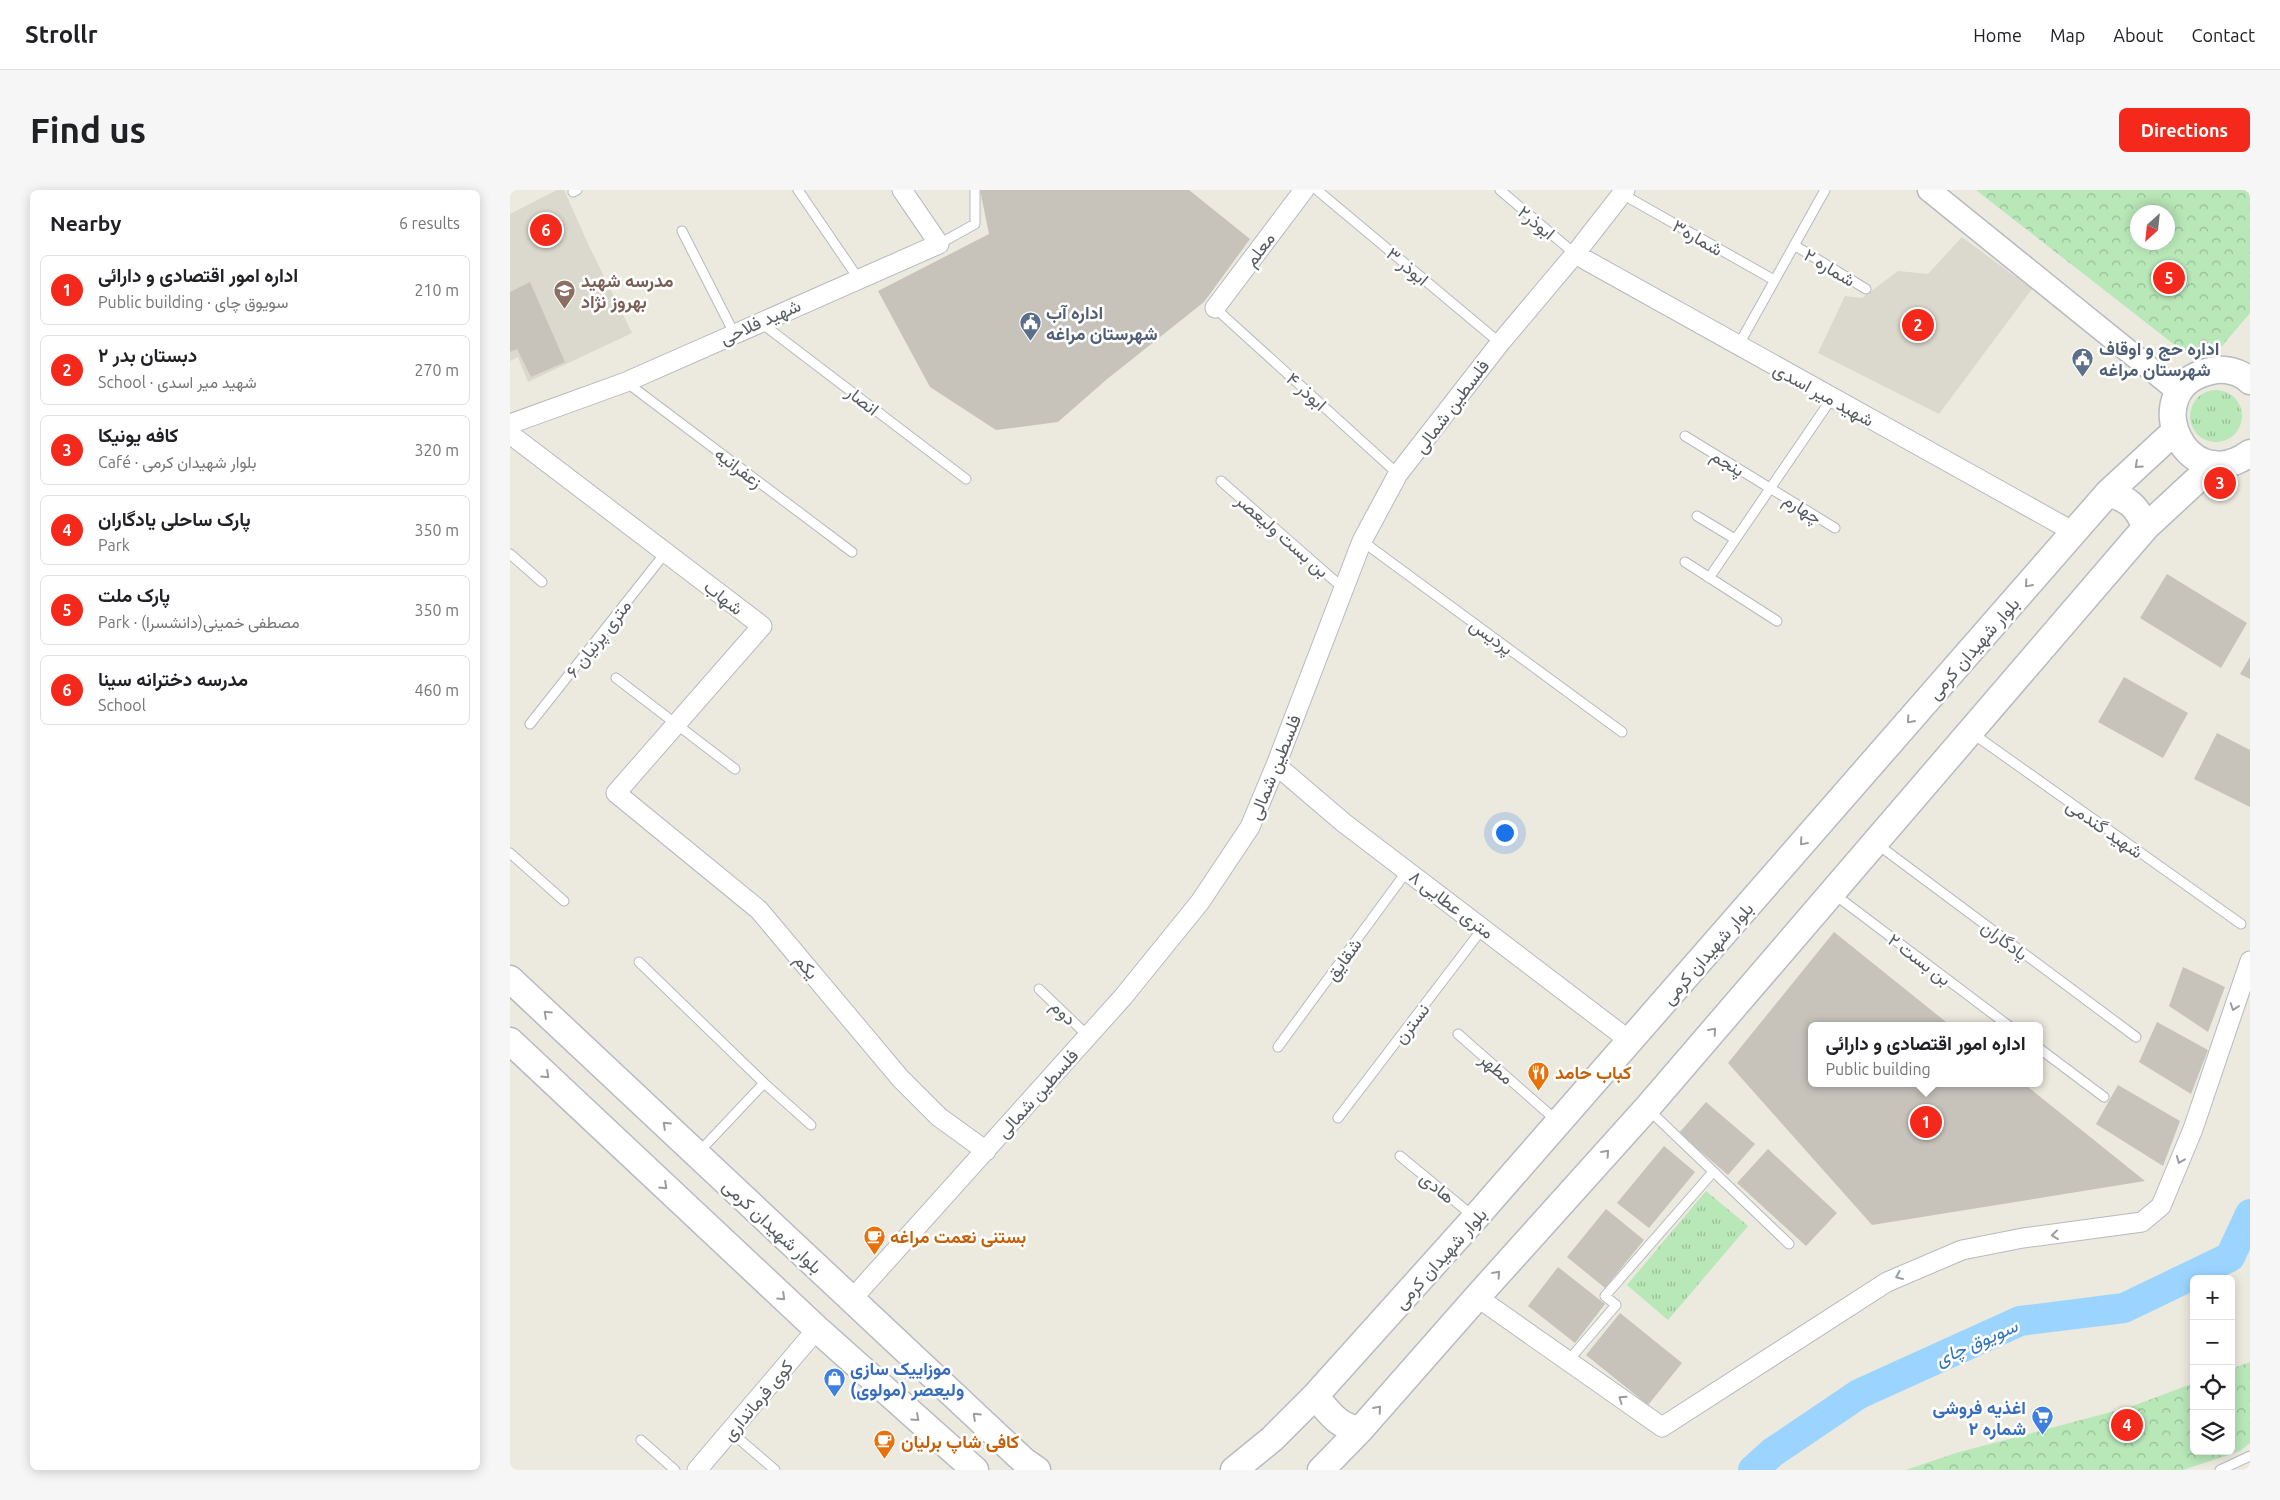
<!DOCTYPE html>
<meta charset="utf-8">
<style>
:root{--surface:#fff;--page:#f6f6f6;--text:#202124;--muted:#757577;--line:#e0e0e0;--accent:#f5291b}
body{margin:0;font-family:Ubuntu,Vazirmatn,sans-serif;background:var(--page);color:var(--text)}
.controls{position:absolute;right:15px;bottom:15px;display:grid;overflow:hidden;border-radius:8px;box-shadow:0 2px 12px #0003}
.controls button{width:45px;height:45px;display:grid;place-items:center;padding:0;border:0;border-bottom:1px solid var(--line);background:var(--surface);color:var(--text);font:25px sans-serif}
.compass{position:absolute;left:1620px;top:15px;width:45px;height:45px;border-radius:50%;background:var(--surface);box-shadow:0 2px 12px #0003;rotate:207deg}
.you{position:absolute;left:994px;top:642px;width:18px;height:18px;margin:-12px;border:4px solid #fff;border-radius:50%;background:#1a73e8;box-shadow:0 0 0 8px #1a73e833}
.badge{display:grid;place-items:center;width:32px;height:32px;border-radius:50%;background:var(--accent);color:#fff;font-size:16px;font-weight:700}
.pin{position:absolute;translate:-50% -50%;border:2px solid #fff;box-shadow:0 1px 5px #0006}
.popup{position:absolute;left:1298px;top:832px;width:235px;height:65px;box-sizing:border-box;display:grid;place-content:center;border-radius:8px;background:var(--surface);filter:drop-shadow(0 1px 4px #0005);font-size:16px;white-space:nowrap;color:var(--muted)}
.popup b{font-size:19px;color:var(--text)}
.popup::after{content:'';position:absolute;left:50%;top:100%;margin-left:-10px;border:10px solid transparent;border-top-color:var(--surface)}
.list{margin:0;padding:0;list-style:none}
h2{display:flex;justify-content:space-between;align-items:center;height:65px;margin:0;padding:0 20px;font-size:21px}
h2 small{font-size:16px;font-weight:400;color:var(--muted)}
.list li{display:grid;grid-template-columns:32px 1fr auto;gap:15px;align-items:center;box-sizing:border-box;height:70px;margin:0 10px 10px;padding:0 10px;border:1px solid var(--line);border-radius:8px}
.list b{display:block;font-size:19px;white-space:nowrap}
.list p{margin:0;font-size:16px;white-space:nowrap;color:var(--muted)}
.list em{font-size:16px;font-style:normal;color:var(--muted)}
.icon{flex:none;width:28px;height:28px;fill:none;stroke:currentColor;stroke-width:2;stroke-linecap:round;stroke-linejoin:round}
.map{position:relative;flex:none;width:1740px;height:1280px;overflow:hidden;border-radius:8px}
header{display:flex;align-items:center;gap:30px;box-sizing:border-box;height:70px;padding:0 25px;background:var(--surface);border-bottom:1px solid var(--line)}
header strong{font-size:24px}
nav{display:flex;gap:28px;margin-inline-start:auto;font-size:18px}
.intro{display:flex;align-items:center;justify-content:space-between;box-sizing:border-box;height:120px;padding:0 30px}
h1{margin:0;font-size:35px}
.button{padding:12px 22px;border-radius:8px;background:var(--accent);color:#fff;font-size:18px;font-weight:700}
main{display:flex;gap:30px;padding:0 30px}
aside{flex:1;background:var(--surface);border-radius:8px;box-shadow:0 2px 12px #0003}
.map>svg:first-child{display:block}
</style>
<header>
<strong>Strollr</strong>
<nav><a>Home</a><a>Map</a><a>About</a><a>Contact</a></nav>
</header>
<div class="intro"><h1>Find us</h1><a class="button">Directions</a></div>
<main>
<aside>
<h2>Nearby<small>6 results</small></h2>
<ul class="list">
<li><span class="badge">1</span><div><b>اداره امور اقتصادی و دارائی</b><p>Public building · سویوق چای</p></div><em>210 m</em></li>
<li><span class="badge">2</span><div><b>دبستان بدر ۲</b><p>School · شهید میر اسدی</p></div><em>270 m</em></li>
<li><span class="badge">3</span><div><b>کافه یونیکا</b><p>Café · بلوار شهیدان کرمی</p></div><em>320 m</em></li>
<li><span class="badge">4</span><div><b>پارک ساحلی یادگاران</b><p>Park</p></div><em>350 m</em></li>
<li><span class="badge">5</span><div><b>پارک ملت</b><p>Park · (دانشسرا)مصطفی خمینی</p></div><em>350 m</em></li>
<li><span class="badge">6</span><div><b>مدرسه دخترانه سینا</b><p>School</p></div><em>460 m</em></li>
</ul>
</aside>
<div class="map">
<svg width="1740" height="1280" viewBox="0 0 1740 1280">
<defs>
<pattern id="grass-tufts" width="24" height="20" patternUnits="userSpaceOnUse" patternTransform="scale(1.25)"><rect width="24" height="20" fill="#b8e7b8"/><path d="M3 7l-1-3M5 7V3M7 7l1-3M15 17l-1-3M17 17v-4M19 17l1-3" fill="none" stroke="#98be99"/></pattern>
<pattern id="park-crowns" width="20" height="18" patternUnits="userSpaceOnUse" patternTransform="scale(1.25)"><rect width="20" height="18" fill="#b8e7b8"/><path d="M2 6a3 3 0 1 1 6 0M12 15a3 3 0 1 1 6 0" fill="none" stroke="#98be99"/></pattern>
</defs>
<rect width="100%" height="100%" fill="#ece9de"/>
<path fill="#dbd8cd" d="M47,0H54L79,56L122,143L18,192L8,167L0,171V24Z
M1452,47L1522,99L1429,224L1308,163L1335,106L1352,108L1388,81L1418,84Z"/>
<path fill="url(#grass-tufts)" d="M1680 226a26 26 0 1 1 52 0a26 26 0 1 1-52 0Z
M1196,1001L1238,1036L1158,1130L1117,1095Z"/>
<path fill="url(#park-crowns)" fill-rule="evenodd" d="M1466,0H1740V123L1712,156L1675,163ZM1628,22H1658V52H1628Z
M1740,1172V1253L1730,1261L1673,1280H1396L1446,1263L1620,1217L1684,1193V1261H1721V1179Z"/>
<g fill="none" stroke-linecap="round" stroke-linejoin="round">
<path stroke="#9bd5ff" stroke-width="30" d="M1243,1280L1263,1262L1349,1204L1510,1131L1614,1118L1720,1067L1740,1024"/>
</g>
<path fill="#c7c3bb" d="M470,0H679L740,49L694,112L596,190L548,232L486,240L420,197L368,101L479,44Z
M20,92L55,172L21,187L7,159L0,162V102Z
M1657,384L1737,433L1711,478L1630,428Z
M1740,467V489L1730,484Z
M1614,487L1678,523L1653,568L1588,532Z
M1707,543L1740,560V617L1684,589Z
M1324,742L1441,836H1302V893H1513L1635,991L1362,1035L1218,873Z
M1673,777L1715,797L1698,842L1659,816Z
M1647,832L1698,860L1681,904L1629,872Z
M1608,895L1670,931L1653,976L1586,934Z
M1196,912L1245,954L1218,985L1169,943Z
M1154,956L1185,982L1139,1038L1107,1013Z
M1258,959L1327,1023L1296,1056L1227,993Z
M1096,1019L1134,1050L1095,1098L1057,1067Z
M1048,1077L1095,1114L1065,1153L1018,1116Z
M1110,1123L1172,1173L1138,1215L1076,1165Z"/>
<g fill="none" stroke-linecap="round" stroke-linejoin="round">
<defs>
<path id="service" d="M288,0L348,88
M807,0L990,153
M990,0L1065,64
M63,2L67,0
M1112,4L1264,90
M172,41L224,143
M429,54L465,34V0
M1284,55L1356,99
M705,118L888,284
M250,132L456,289
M1228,156L1315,0
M116,192L342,362
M1175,246L1325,338
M711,291L834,399
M1187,326L1225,349
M852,351L1112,542
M0,364L32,392
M1175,372L1267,431
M1199,388L1322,208
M106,488L225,579
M20,534L156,362
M1462,543L1731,734
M1367,654L1626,847
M0,663L54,711
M1324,704L1499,836
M129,772L254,893L189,962
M529,799L578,846
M948,844L1047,931
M768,857L897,681
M1530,859L1594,907
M254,893L301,935
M1139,920L1279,1054
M828,928L973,738
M890,966L963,1026
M1058,1171L1106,1115L1095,1106L1203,982
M221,1242L265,1280
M131,1250L165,1280
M1710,1280L1740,1266"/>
<path id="minor" d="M1065,64L1564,342
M705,118L794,0
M0,234L116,192L429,54L392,0
M0,244L252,436L106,603L249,720L390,888L429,927L476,961
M766,575L834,633L1120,851
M967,1107L1152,1237L1377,1092L1452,1060L1513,1048L1632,1032L1651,1016L1683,939L1740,771
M342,1109L613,807L690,712L740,637L766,575L852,351L888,284L990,153L1065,64L1115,0
M187,1280L307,1139"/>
<path id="tertiary" d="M1419,0L1669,202"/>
<path id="secondary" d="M1740,191C1730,181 1714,178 1701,181C1625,197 1675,311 1740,263
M1598,303C1620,310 1626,316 1636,337
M0,789L514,1271L527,1280
M0,851L307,1139L465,1280
M805,1206C820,1223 827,1236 850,1240
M724,1280L762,1249L805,1206L965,1028L1598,303L1664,242
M811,1280L850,1240L967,1107L1137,918L1636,337L1704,274"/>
</defs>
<use href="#service" stroke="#b6babf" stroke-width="11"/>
<use href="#minor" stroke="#b6babf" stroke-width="21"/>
<use href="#tertiary" stroke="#b6babf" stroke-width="25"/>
<use href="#secondary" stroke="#b7bbc2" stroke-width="29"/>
<use href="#service" stroke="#fff" stroke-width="9"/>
<use href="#minor" stroke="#fff" stroke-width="19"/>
<use href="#tertiary" stroke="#fff" stroke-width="22"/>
<use href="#secondary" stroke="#fff" stroke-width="26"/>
</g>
<defs><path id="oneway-chevron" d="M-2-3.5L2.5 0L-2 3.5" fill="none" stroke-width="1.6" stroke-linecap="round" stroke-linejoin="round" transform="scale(1.25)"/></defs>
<g stroke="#9a9da0">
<use href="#oneway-chevron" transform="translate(1628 275) rotate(138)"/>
<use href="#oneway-chevron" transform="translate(1518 394) rotate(131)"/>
<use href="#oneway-chevron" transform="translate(1400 530) rotate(131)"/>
<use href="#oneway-chevron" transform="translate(1293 652) rotate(131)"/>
<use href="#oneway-chevron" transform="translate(1724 817) rotate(109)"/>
<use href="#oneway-chevron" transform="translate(37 824) rotate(-137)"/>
<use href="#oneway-chevron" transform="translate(1203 841) rotate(-49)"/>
<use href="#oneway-chevron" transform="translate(36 885) rotate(43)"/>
<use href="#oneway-chevron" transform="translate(156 935) rotate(-137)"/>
<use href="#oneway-chevron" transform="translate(1096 963) rotate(-48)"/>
<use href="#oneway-chevron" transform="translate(1670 970) rotate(112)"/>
<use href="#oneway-chevron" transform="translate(154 996) rotate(43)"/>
<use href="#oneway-chevron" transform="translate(1545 1045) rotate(174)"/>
<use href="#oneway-chevron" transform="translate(987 1084) rotate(-48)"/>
<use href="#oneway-chevron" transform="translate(1389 1086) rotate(157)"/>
<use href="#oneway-chevron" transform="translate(272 1107) rotate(43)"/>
<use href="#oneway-chevron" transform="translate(1112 1209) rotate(-145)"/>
<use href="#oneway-chevron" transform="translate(868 1219) rotate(-49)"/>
<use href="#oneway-chevron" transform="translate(466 1226) rotate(-137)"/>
<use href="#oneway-chevron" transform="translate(406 1228) rotate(42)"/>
</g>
<defs>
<symbol id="school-pin" viewBox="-11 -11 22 30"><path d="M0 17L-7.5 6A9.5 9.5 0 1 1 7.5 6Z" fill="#8d6e63" stroke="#fff"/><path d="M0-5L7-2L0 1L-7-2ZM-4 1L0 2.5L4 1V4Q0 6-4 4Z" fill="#fff"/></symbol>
<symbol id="civic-pin" viewBox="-11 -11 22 30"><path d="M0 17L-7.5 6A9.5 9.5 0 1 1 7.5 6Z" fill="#5c6f8a" stroke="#fff"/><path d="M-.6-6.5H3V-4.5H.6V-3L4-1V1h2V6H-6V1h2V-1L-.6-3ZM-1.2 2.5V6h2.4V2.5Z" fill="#fff"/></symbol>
<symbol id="restaurant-pin" viewBox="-11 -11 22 30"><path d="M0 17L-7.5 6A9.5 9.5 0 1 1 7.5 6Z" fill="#e8710a" stroke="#fff"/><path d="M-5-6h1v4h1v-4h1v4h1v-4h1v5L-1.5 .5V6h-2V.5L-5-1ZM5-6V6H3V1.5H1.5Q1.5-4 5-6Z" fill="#fff"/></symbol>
<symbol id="cafe-pin" viewBox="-11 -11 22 30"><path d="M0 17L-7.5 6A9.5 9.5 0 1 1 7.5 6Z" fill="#e8710a" stroke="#fff"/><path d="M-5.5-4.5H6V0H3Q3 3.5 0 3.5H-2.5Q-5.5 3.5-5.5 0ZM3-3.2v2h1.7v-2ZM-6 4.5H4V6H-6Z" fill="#fff"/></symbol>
<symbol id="shop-pin" viewBox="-11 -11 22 30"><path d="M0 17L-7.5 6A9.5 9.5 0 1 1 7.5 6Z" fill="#3f7fe0" stroke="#fff"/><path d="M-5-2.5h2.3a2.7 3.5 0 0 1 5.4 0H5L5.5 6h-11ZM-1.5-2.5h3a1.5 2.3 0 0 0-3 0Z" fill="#fff"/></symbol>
<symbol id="supermarket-pin" viewBox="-11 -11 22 30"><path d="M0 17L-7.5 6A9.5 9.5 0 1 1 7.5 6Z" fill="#3f7fe0" stroke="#fff"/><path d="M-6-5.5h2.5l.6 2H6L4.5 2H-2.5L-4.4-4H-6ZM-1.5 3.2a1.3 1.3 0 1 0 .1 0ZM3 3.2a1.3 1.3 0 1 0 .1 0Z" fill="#fff"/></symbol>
</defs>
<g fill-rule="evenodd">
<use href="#school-pin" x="42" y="88" width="25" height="34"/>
<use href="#civic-pin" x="508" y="120" width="25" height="34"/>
<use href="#civic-pin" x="1560" y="156" width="25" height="34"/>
<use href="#restaurant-pin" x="1016" y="870" width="25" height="34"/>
<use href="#cafe-pin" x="352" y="1034" width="25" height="34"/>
<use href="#shop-pin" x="312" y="1176" width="25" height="34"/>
<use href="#supermarket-pin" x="1520" y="1214" width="25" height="34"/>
<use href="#cafe-pin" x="362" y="1238" width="25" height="34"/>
</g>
<g text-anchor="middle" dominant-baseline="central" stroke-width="5" stroke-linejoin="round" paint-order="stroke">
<g font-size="18" fill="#575c61" stroke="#fff">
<text transform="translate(1027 32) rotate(40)">ابوذر۲</text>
<text transform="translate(1188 47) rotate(30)">شماره۳</text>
<text transform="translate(749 59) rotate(-53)">معلم</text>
<text transform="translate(898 76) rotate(40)">ابوذر ۳</text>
<text transform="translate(1320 77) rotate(31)">شماره ۲</text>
<text transform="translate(250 131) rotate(-24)">شهید فلاحی</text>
<text transform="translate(797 201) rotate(42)">ابوذر ۴</text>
<text transform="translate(1314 204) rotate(29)">شهید میر اسدی</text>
<text transform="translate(353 210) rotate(38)">انصار</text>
<text transform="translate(941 216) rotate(-53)">فلسطین شمالی</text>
<text transform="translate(1218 272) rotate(31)">پنجم</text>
<text transform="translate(229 277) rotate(37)">زعفرانیه</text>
<text transform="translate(1293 318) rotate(32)">چهارم</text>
<text transform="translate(773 345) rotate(41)">بن بست ولیعصر</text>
<text transform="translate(214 407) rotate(38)">شهاب</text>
<text transform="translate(982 446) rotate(36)">پردیس</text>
<text transform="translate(88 448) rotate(-52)">۶ متری پرنیان</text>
<text transform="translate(1463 458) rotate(-49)">بلوار شهیدان کرمی</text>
<text transform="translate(764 577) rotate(-68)">فلسطین شمالی</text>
<text transform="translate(1595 638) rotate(35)">شهید گندمی</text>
<text transform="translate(942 714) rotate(37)">۸ متری عطایی</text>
<text transform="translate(1495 750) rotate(37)">یادگاران</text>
<text transform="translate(1197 763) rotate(-49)">بلوار شهیدان کرمی</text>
<text transform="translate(833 769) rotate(-54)">شقایق</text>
<text transform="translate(1410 769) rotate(37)">بن بست ۲</text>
<text transform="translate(297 776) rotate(50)">یکم</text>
<text transform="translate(554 822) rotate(44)">دوم</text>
<text transform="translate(901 833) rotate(-52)">نسترن</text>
<text transform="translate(987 878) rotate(41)">مطهر</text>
<text transform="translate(527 903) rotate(-48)">فلسطین شمالی</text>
<text transform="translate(928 997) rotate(39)">هادی</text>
<text transform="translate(263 1036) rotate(43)">بلوار شهیدان کرمی</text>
<text transform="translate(930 1068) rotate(-48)">بلوار شهیدان کرمی</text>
<text transform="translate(247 1210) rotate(-50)">کوی فرمانداری</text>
</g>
<g font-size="18" font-weight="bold" fill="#785e54" stroke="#fff" text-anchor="start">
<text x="71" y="90">مدرسه شهید<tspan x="71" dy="21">بهروز نژاد</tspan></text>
</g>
<g font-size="18" font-weight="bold" fill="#4e5e75" stroke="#fff" text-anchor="start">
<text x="536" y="122">اداره آب<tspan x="536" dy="21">شهرستان مراغه</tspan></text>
<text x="1589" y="158">اداره حج و اوقاف<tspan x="1589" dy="21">شهرستان مراغه</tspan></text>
</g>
<g font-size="18" font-weight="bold" fill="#c56008" stroke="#fff" text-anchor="start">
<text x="1045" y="882">کباب حامد</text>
<text x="380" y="1046">بستنی نعمت مراغه</text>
<text x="391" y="1251">کافی شاپ برلیان</text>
</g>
<g font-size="18" font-weight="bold" fill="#366cbe" stroke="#fff" text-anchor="start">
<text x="340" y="1178">موزاییک سازی<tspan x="340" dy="21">ولیعصر (مولوی)</tspan></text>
<text x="1516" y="1217" text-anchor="end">اغذیه فروشی<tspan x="1516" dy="21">شماره ۲</tspan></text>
</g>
<g font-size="19" font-style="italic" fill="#3275b8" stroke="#fff">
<text transform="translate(1466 1152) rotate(-24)">سویوق چای</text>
</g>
</g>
</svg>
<div class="controls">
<button>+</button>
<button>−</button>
<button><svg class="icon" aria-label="locate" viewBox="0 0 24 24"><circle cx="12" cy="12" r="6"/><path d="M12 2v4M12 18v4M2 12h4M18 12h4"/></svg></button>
<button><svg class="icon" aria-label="layers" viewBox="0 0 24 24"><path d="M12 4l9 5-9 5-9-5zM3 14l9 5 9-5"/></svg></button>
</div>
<svg class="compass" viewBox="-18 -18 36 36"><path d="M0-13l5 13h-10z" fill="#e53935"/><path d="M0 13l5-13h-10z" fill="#757577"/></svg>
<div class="you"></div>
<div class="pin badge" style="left:1416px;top:932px">1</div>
<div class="popup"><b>اداره امور اقتصادی و دارائی</b>Public building</div>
<div class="pin badge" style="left:1408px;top:135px">2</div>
<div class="pin badge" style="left:1710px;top:293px">3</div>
<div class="pin badge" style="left:1617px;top:1235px">4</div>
<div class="pin badge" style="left:1659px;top:88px">5</div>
<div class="pin badge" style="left:36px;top:40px">6</div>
</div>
</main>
